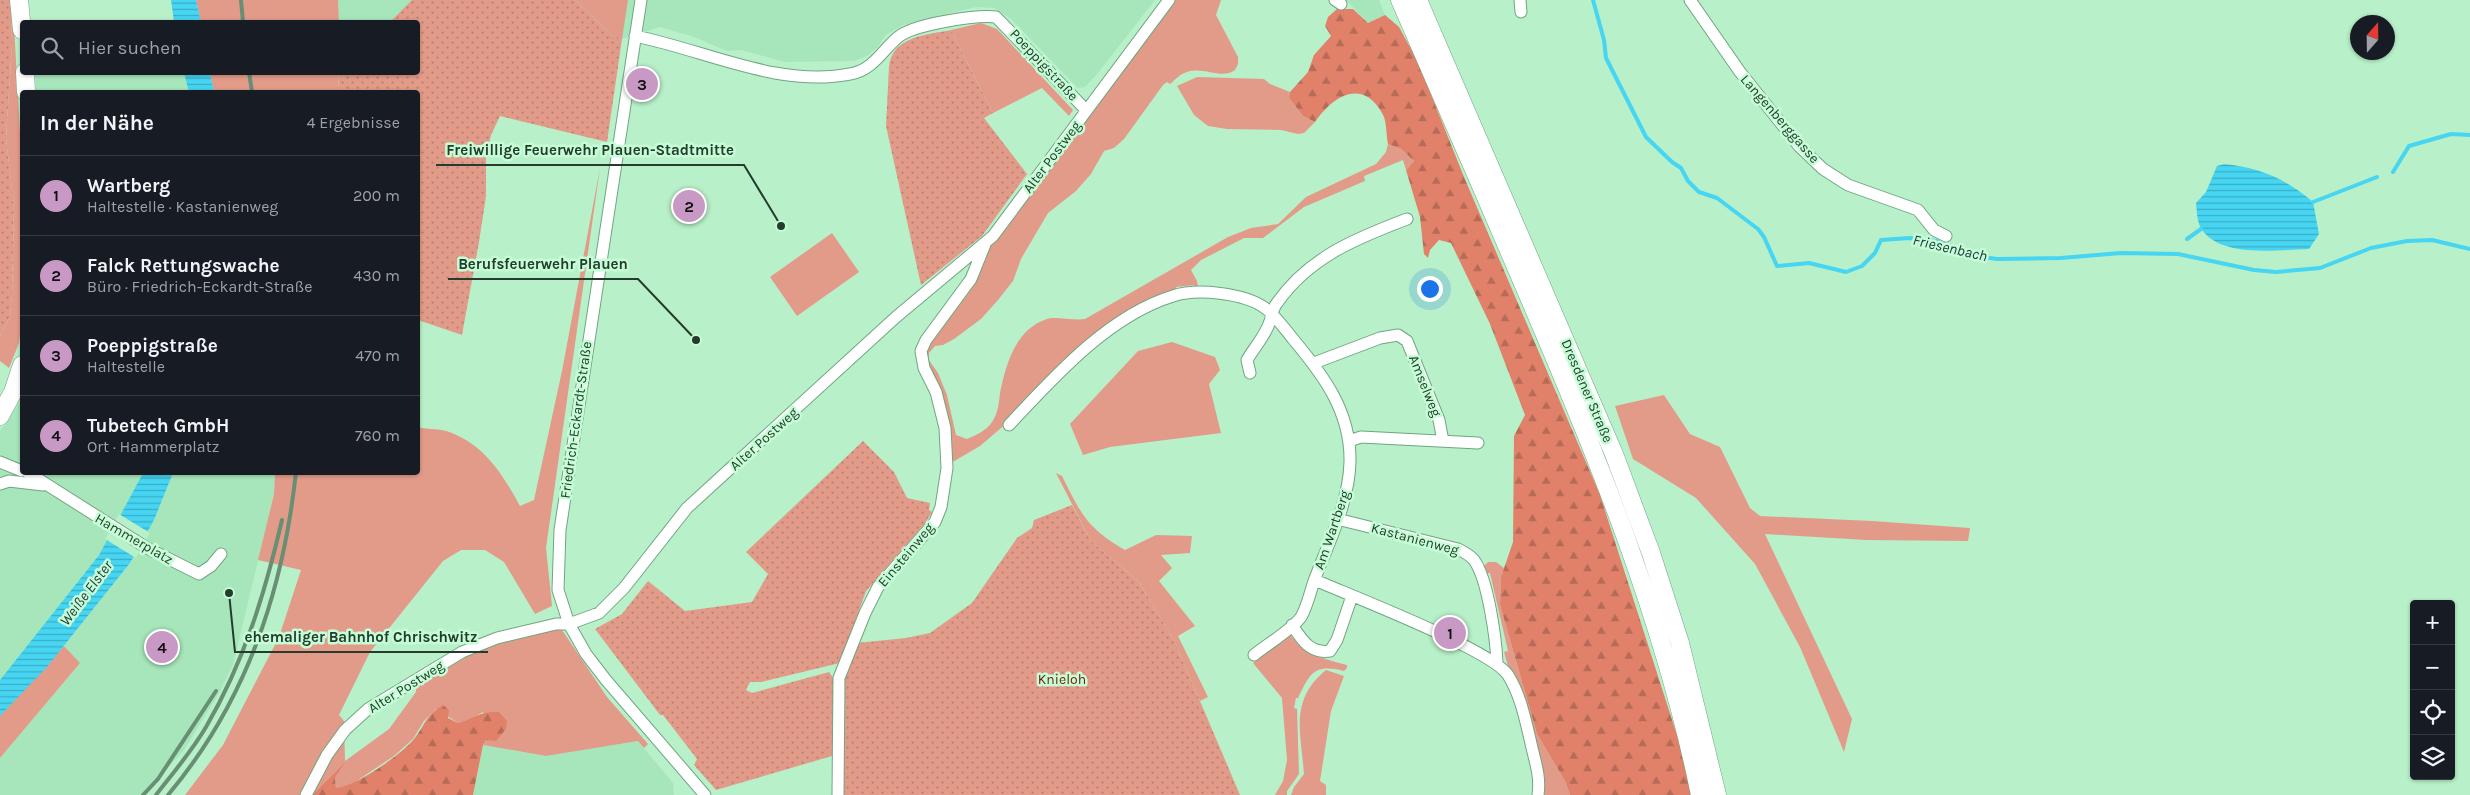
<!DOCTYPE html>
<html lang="de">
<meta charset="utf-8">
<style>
:root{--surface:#171b24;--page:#242831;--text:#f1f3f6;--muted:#9ea1a6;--line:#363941;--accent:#c999c5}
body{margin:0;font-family:Karla,sans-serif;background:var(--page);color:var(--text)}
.controls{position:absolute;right:15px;bottom:15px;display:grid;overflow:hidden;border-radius:5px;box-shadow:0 1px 4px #0004}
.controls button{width:45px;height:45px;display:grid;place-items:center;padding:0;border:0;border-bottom:1px solid var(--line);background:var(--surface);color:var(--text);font:25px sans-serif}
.compass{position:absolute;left:2350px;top:15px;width:45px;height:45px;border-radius:50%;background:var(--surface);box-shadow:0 1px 4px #0004;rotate:20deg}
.you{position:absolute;left:1429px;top:288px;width:18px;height:18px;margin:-12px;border:4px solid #fff;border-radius:50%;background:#1a73e8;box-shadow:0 0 0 8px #1a73e833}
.badge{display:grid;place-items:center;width:32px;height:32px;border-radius:50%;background:var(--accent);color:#111;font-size:16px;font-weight:700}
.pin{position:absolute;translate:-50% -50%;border:2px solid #fff;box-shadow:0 1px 5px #0006}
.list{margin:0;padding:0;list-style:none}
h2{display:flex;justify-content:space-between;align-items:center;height:65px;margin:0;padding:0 20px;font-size:21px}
h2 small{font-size:16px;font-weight:400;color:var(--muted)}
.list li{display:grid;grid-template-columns:32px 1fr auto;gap:15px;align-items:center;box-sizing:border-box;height:80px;padding:0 20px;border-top:1px solid var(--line)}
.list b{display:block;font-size:19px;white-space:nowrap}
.list p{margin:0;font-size:16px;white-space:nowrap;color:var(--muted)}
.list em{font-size:16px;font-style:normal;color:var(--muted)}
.icon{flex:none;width:28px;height:28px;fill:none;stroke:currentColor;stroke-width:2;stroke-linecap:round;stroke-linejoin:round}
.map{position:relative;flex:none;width:2470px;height:795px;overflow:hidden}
.search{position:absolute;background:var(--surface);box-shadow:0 1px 4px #0004;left:20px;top:20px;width:400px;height:55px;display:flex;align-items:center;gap:12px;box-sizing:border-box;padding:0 18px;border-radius:5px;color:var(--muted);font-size:19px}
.panel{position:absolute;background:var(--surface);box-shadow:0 1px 4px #0004;left:20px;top:90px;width:400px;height:385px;border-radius:5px}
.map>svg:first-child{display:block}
</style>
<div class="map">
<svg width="2470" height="795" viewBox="0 0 2470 795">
<defs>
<pattern id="forest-firs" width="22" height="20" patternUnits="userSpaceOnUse" patternTransform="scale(1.25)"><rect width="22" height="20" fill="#e18169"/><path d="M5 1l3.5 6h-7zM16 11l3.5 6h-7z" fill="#b66b57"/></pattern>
<pattern id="garden-dots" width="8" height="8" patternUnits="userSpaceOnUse" patternTransform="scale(1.25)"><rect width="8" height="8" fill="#e39b89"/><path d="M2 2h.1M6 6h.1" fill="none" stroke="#b88070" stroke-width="1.8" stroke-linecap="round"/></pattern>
<pattern id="water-rules" width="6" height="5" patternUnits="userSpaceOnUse" patternTransform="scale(1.25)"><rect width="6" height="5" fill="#46d5f2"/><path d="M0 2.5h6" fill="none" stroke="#3aaec4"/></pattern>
</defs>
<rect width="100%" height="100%" fill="#b8f0c9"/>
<path fill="#a7e6bb" d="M338,0H412L390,22H339Z
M575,0H1155L1098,73L1085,87L1078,88L1011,19L994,8L976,7L903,25L886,35L877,48L867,56L854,61L785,62L741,50L727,51L694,37L660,27L622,39L613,36Z
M1346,0H1379L1385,15L1368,23Z
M35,73H184L189,92H36Z
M22,395V472L143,473L99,555L0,680V431L20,402Z
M173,473H275L274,494L233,665L218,695L184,750L143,795H0V758L80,663L64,646L130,563L154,520Z
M638,741L673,783L674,795H473L483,745L546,756Z"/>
<path fill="#e39b89" d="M196,0H338L339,22H201Z
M575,0H628L622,39L613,36Z
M1172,0H1221L1216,15L1238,57V64L1235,70C1222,80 1203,66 1187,72C1180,74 1176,79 1170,84L1167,82L1163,85L1124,139L1114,148L1104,151L1091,174L1076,191L1048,213L1021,259L1013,281L998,300L981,319L954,339L943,345L935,346L929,353V360L938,373L947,395L956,435L967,439C976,435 986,431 992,422C998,414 999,402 1000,393C1006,363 1016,329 1047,319C1054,316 1074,321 1085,319L1228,237L1251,228L1278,224L1306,197L1376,164L1386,152L1388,144L1401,149L1414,161L1406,170L1403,160L1364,176L1365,181L1304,207L1263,238H1244L1201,260L1191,270L1197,281L1198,288H1195L1194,285L1176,287L1177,292L1146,304L980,446L951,463L940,392L926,354L931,339L979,275L990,243Z
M11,6L13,7L22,169V318L19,343L9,368L0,361V336L10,317L12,295L14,206L6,138L12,44Z
M981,23L997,29L1073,110L1069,116L1042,88L993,113L951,30Z
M210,73H339L338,92H214Z
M1197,77L1264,79L1270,84L1290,92L1289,98L1303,116L1315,122L1304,133L1298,134L1281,130L1227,129L1208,126L1194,115L1177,86Z
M600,168L546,548L552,606L535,614L504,562L485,550H461L443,561L370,652L339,715L344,721L345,761L389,729L416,692V686L489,644L559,628L562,630L607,697L648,744L644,748L638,741L546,756L483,745L486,740L483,712L471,719L458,723L436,709L424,721L413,739L394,756L346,788H336L335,778L343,764L312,795H185L223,745L279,637L301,570L258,560L274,494L275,473L418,472V427C429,430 442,428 452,433C486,447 503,475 520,506L534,500L562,371Z
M832,233L859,272L797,316L770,277Z
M1172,342L1215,357L1220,370L1209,384L1221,433L1110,447L1083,455L1070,424L1138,351Z
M1664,395L1690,434L1720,447L1750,508L1760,516L1872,521L1970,528L1968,541L1866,540L1765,534L1852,719L1844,752L1800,647L1755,564L1696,498L1633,459L1615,406Z
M1056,473L1062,476C1081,514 1087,528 1125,550L1156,535L1192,536L1190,553L1161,555L1172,568L1159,581L1195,626L1178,636L1208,697L1200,701L1174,640L1139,582L1091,541Z
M1488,562H1496L1504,568L1501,577L1500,605L1537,734L1565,781L1570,795H1543L1544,779L1535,735L1508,666L1504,652L1508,651L1490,573L1486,574L1484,566Z
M1290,634C1301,653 1327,660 1347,665V668L1344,671C1314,664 1311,672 1298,698H1296L1294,708L1297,709L1299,774L1287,791V795H1275L1283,781L1287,760L1282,698L1253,663Z
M64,646L80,663L0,758V716Z
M1326,670L1344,676L1331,711L1320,781L1326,785V795H1291L1294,787L1304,774C1301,733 1289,700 1326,670Z"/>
<path fill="url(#forest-firs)" d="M1337,9H1353L1368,23L1385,15L1399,27L1418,62L1464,177L1600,495L1682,751L1692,795H1570L1565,781L1537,734L1500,605L1501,577L1513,542L1514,436L1525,415L1490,324L1451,243L1439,240L1430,250L1428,258L1424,254L1420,217L1406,170L1414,161L1401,149L1388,144C1386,135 1387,120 1382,113C1362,78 1333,96 1315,122L1303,116L1289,98L1290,92L1308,72L1314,55L1331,36L1325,26L1328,17Z
M443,705L449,710L448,718L458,723C475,718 480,711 499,712L507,721L506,729L496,741L486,740L483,745L473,795H312L345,762L335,778L336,788C355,787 402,754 414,739C425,725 426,715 443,705Z"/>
<path fill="url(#garden-dots)" d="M0,0H11V6L12,44L6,138L14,206L12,295L10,317L0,336Z
M412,0H575L613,36L622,39L607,142L500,116L491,135L486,158V196L479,242L462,335L418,320V92H338L339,73L418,72V22H390Z
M951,30L993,113L984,118L1027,174L982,236L921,285L886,126L889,67C892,36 927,35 951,30Z
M863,441L894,472L907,498L930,503L929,510L932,512L924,525L866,591L840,663L761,682H750L746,690L752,693L829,672L834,679L832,756L716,790L694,765L697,759L663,715H660L595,629L622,614L648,581L685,611L752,602L768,574L746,552Z
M1072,505L1091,541L1139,582L1174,640L1240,795H842V736L845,729L841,684L857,643L906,638L930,633L972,603L1017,538L1032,528L1034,520Z"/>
<path fill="url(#water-rules)" d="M171,0H196L201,22H174Z
M184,73H210L214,92H189Z
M2224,164C2259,167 2286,179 2313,202L2319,234L2309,249C2279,250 2222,258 2202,230C2197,223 2197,212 2196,203L2206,192L2217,166Z
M143,473H173L154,520L130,563L47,667L0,716V680L99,555Z"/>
<path fill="#b8f0c9" d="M119,514L150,533L136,558L105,539Z"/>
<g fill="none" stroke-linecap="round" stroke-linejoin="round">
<path stroke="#46d5f2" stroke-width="4" d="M1593,0L1604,40L1606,58L1646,137L1672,162L1681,168L1688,181L1699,192L1717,198L1758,229L1764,237L1777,266L1809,263L1846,272L1862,266L1875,253L1881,240L1910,238L1936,241L1955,247L1969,255L1997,259L2061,258L2121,253L2178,254L2254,270L2276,272L2320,268L2371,248L2407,241L2432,240L2470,249
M2393,172L2409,146L2451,134L2470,135
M2313,202L2377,177
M2187,239L2201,229"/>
<defs>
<path id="minor" d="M641,0L560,530L558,590L569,624L586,654L606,680L705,795
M1335,0L1341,4
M1520,0L1521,12
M1690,0L1740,72L1799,146L1823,169L1848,185L1918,210L1934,230L1946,236
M635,36C705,50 778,88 850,74C873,70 882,51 897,38C912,24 976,15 996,17L1086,110
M1314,363L1380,338L1398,335L1407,341L1439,420L1443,441
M1250,373L1247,360C1254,348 1264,337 1269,324C1272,317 1272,309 1277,303C1309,257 1357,238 1407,219
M1009,425C1054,377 1108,316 1173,296C1197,288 1244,293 1265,308C1276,316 1284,328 1293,339C1324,376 1351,412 1350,462C1349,503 1328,544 1314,581C1310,593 1307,607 1301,617C1293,629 1266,645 1254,655
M1349,441L1361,437L1478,443
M0,462L22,471
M27,472L147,548L199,574L211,566L221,554
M0,484L9,481L43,485
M1337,519L1458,549C1464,552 1470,555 1474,560C1488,579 1496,639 1497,663
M1315,580C1349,595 1492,650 1508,675C1520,694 1525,718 1530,739C1534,759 1541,775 1538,795
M1292,625C1302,640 1310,654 1330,651L1337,640L1352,596
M306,795L327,755L345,730L368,709L462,652L497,638L556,624H569L599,613L624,588L687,508L896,317L993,236L1169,0
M838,795L839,678L865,613L878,587L935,522L941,507L947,468L945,428L936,392L924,368L921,351L926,340L971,279L986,242"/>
<path id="primary" d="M19,0L22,30
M1400,0C1444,101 1488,201 1531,302C1600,463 1665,623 1700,795
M1418,0L1614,454L1651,553L1680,643L1717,795
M25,72L26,92
M0,416L13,392L22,365"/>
</defs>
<use href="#minor" stroke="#70a581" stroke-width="13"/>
<use href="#primary" stroke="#70a581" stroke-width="19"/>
<use href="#minor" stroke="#fff" stroke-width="11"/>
<use href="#primary" stroke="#fff" stroke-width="18"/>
<path stroke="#688e74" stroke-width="4" d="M241,0L243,22
M249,72L252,92
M143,795L158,779L216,691
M156,795C173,773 192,751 206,727C244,662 265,593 282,520
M168,795C246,702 283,592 296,472"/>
</g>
<g text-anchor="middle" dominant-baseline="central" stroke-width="5" stroke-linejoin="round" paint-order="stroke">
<g font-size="14" fill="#253b2c" stroke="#c5fdd6">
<text transform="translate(1044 65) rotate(47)">Poeppigstraße</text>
<text transform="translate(1780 119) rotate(49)">Langenberggasse</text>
<text transform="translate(1052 157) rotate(-53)">Alter Postweg</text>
<text transform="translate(1425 386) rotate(68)">Amselweg</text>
<text transform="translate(1587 391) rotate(67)">Dresdener Straße</text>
<text transform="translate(576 420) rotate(-82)">Friedrich-Eckardt-Straße</text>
<text transform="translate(764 439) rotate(-42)">Alter Postweg</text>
<text transform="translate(1332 530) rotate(-71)">Am Wartberg</text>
<text transform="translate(134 539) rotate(30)">Hammerplatz</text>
<text transform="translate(1415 539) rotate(15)">Kastanienweg</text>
<text transform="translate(906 555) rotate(-50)">Einsteinweg</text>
<text transform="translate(406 687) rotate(-32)">Alter Postweg</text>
</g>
<g font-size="14" fill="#721c06" stroke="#c5fdd6">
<text x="1062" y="679">Knieloh</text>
</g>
<g font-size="15" font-style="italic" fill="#21393e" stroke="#c5fdd6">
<text transform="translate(1950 248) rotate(13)">Friesenbach</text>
<text transform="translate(86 593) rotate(-53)">Weiße Elster</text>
</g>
</g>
<path fill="none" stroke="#253b2c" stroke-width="2" d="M781 226L744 165H436M696 340L638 279H448M229 593L235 652H488"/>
<g fill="#253b2c" stroke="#c5fdd6" stroke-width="2">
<circle cx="781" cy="226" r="5"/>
<circle cx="696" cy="340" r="5"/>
<circle cx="229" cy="593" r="5"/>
</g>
<g font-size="15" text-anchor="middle" font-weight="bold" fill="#253b2c" stroke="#c5fdd6" stroke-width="5" stroke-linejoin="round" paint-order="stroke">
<text x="590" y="155">Freiwillige Feuerwehr Plauen-Stadtmitte</text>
<text x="543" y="269">Berufsfeuerwehr Plauen</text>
<text x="361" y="642">ehemaliger Bahnhof Chrischwitz</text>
</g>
</svg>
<div class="controls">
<button>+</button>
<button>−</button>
<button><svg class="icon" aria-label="locate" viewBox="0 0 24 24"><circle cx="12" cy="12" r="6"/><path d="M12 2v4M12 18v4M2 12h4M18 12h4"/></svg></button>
<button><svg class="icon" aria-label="layers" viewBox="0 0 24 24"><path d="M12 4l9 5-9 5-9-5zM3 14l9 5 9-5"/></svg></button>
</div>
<svg class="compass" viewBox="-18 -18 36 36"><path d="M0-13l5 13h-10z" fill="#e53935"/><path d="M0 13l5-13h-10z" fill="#9ea1a6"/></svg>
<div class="you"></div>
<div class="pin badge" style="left:1450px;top:633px">1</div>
<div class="pin badge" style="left:689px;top:206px">2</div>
<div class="pin badge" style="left:642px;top:84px">3</div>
<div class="pin badge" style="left:162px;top:647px">4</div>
<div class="search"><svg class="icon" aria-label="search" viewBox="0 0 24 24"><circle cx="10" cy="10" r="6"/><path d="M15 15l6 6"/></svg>Hier suchen</div>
<section class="panel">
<h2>In der Nähe<small>4 Ergebnisse</small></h2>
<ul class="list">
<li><span class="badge">1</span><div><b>Wartberg</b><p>Haltestelle · Kastanienweg</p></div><em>200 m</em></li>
<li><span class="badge">2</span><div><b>Falck Rettungswache</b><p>Büro · Friedrich-Eckardt-Straße</p></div><em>430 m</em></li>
<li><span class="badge">3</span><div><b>Poeppigstraße</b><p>Haltestelle</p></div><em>470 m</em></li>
<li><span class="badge">4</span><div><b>Tubetech GmbH</b><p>Ort · Hammerplatz</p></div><em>760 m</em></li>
</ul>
</section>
</div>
